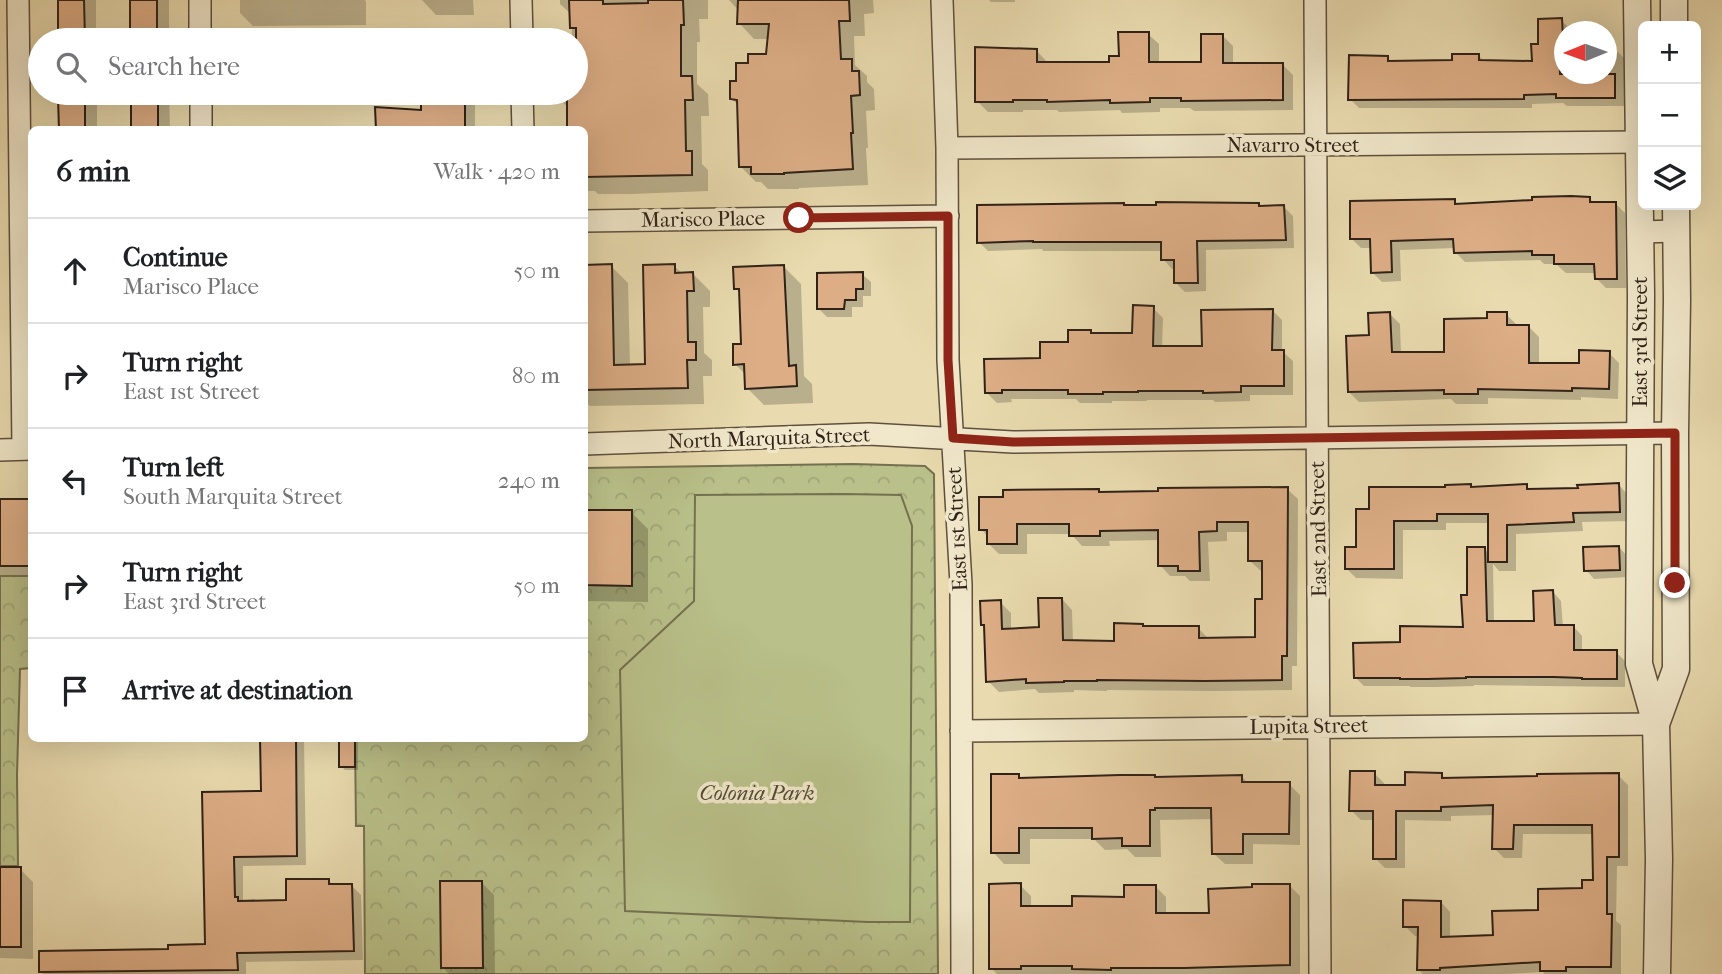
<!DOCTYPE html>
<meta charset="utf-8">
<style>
:root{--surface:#fff;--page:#f6f6f6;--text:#202124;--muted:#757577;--line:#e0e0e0}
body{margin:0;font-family:"IM FELL French Canon",serif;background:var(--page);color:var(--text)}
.controls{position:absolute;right:21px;top:21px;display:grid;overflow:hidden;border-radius:10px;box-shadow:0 7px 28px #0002}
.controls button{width:63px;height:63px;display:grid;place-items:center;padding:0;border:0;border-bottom:2px solid var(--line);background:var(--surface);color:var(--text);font:35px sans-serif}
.compass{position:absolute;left:1554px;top:21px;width:63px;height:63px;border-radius:50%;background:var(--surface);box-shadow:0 7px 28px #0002;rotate:269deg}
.stop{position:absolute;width:21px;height:21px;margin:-16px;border:5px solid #8f2418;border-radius:50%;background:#fff}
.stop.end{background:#8f2418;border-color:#fff;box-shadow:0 2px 7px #0008}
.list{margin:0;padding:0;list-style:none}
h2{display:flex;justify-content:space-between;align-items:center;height:91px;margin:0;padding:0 28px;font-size:30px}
h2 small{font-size:23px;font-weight:400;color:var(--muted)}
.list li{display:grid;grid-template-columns:46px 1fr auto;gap:21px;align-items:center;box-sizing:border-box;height:105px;padding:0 28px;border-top:2px solid var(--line)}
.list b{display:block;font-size:26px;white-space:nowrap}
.list p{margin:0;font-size:23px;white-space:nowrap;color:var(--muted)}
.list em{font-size:23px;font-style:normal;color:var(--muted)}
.icon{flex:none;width:38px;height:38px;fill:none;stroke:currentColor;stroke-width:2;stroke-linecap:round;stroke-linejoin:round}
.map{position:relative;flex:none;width:1722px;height:974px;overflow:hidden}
.search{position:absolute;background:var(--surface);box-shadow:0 7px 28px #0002;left:28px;top:28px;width:560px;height:77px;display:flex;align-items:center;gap:18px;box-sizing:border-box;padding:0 24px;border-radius:38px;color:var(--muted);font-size:26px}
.panel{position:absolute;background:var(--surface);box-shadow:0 7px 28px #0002;left:28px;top:126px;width:560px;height:616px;border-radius:10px}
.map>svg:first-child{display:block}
</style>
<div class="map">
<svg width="1722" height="974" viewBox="0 0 1722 974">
<defs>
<pattern id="park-crowns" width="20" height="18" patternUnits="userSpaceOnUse" patternTransform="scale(1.75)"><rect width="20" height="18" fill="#b9c089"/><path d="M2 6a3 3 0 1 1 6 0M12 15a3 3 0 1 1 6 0" fill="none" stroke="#9fa576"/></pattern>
</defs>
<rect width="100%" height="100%" fill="#e9dbaf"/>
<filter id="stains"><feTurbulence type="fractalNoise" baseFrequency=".00286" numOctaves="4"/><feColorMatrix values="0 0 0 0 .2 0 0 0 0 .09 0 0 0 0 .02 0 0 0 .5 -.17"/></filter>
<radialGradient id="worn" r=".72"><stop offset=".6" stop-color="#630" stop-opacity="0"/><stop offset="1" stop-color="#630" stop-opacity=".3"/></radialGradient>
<path fill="url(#park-crowns)" stroke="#747150" stroke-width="2" d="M853,464L925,466L934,474L938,974H365L364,826H356L355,739L584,738L585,468Z
M0,576H31V668L20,669L17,775L18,866H0Z"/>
<path fill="#b9c089" stroke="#747150" stroke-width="2" d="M844,494L901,495L912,526L910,922H868L625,911L620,670L694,601L695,495Z"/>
<path fill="#0003" d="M60,0H96V40H60Z
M132,0H169V40H132Z
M240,0H365L366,2V25L253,26L240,13Z
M422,0H473L474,15H436Z
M560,0H708V19H699L700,42H697V84L708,94L709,116H701L702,164L708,170V191L632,194H598L595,191H584V130H569L568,107L561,101L562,93H576V40H572V15L560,4Z
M729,0H873L874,13L864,14L865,36H854L855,65L867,76V82L874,89L875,110L866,111L868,148H866L868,185L799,188V189H768L761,182H756L740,166L739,106L732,99L737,82L749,65L767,56L769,39H754L739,23V11Z
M989,0H1015V2H991Z
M1561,20L1570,29L1571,32H1564V74H1606V49H1615L1624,58V106H1567L1563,103L1532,104V108H1359L1350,99L1387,58L1392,62H1454L1478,55L1485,62H1533L1540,45Z
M1148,34L1159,44V64H1203L1222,35L1233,46V64H1282L1293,75V110L1194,111L1190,108H1160V112L1122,113L1120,110L1059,112L1057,110H1023V112H988L977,101L1037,51L1047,62V64L1111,63L1120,58Z
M60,93H97V130H61Z
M133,93H169L170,130H133Z
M248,93H367V97L254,98Z
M423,93H472V101L475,105V130H377L423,112Z
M1589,198L1595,204L1615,203L1625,213L1626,288H1606L1596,278V273H1566L1556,264H1544L1540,260L1465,262L1455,252V248L1400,250L1401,281L1382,282L1372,272V248H1361L1352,239L1455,201L1459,205Z
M1259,204L1261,207L1283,206L1293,216L1294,248L1206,250V291L1185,292L1176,283V268L1172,269L1163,259V251H1043L1042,249L988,251L979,242L1125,207Z
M611,266L628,283L630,366H647L674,266L683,274H693L710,291V307H703L704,353L712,360V376H703L704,404L590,406L584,401V267Z
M784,267L801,284L804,376L812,384L813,403L764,405L747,388V376L735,364L743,345L741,294L736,288Z
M862,274L871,282V296H863V307H852V317H827L818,308Z
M1153,308L1163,318L1162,348H1204L1272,310L1282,320V351L1293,361V395H1250V401L1215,402L1213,400H1147V401H1112V403H1080L1076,399H1011L1012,402L997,403L987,393L1091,331L1094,335H1134Z
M1390,314L1400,324L1401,354H1445L1489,320L1506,314L1516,324V326H1528L1539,337V365H1581L1609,353L1619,363L1618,399L1581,397V400L1488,398V404H1456L1451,399L1359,402L1349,392L1370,337Z
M1619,485L1628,495L1629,521L1582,522L1583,531L1516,534V571H1499L1493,564L1494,623L1536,622L1553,592L1561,601L1563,627H1574L1582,636V652H1616L1625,661V687L1474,685V686L1437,687H1411L1409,686H1364L1355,677L1402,644L1465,628L1468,596L1484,549L1490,554V523H1446V530H1403V579L1356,578L1347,569L1357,549L1370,511L1472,489L1526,486L1531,491L1579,489Z
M1287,489L1298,499L1297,666H1292V690L1216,691L1107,690V691L1074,690V692L1039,693L1035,689L999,692L988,681L986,627L982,624L1000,602L1011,613V630L1041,628L1062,599L1072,610L1073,642L1116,643L1145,628H1198L1209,639L1256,638L1263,600L1264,571H1261L1250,561V532H1227V541L1208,542L1210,581H1190L1185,576H1170L1160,565V540L1109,541L1110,546H1082L1071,534H1027V554H999L988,543V537L981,529L1005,499L1099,490L1102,494Z
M0,501H32V575H0Z
M584,512H631L648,529V602L584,601Z
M1619,547L1627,556L1628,577L1594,579L1586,570Z
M262,738H304L306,865L243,866V903L288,902L328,880L334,886H352L361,895L363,960L246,962V974H43L41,972L207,946L204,794L262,793Z
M341,738H358V770H345L341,766Z
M1374,773L1384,783V787H1407L1441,774L1446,779L1618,775L1628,785V866H1617L1616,921L1621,925V974H1545L1543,972L1506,974H1423L1418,969L1419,936H1415L1405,926L1441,902L1450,912V938L1495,936L1584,890L1594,882V834H1523L1522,858H1504L1494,848L1495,815L1451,816V821L1405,820V868H1385L1375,858V820H1361L1351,810Z
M1018,776L1022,779L1242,777L1249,784H1289L1300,795V845L1253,844V864H1225L1213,853V819L1160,820L1161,857H1135L1127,849L1105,850L1094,839H1030V864H1004L993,852Z
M0,869H20L33,882V959L0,958Z
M482,883L494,895L495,974H449L443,968Z
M1020,885L1031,896V907H1074L1126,898L1155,886L1166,897V915H1211L1290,886L1300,896V974H997L991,968Z"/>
<path fill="#ddae86" stroke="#302218" stroke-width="2" d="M58,0H84L85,40H58Z
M130,0H157V40H130Z
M569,0H603V4L648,3V0H683L684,25H681V76H692L693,100H685L686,151H692V175L584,177V130L567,128V93H576V28H570Z
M738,0H849L850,21H839L841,59H852V71H859L860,95L851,96L853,133H851L853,169L784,173V174H751V167H739L737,100L730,99V81H736V63H748V54H766L769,24H737Z
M1562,18L1563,39H1559L1560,74H1615V98H1556V94L1524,95V99L1348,100L1349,55L1388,56V61L1452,60V54H1479V60L1532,61L1531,44H1538V19Z
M1118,32H1149V62H1201V34H1223V63H1283V100L1181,101V98H1150V102L1110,103V100L1047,102V100H1013V102H975V47L1037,49V62H1109V56H1119Z
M421,93H465V128L376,130L375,107L421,110Z
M58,98H85V130H59Z
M131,98H158V130H131Z
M1571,196L1590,197V202H1616L1617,279H1595L1594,264H1554V255H1532V251L1454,253L1453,239L1391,241L1392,272L1371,273L1370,239H1350V201L1455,199V204L1532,200V197Z
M1156,202L1259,203V206L1284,205L1286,240L1197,241L1198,283H1174V260H1161V242H1033V241L977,243V205L1124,203V205H1156Z
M612,264L614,365L645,364L643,265L675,264V273L693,272L694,291H687L688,342H696V360H687L688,388L584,390V265Z
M784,265L789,366L796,365L797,386L745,389L744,364L733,365V344H741L739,289H734L733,267Z
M863,272V289H856V300H845L844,309H817V273Z
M1133,305L1154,306L1153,346H1202L1201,310L1273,309L1272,350H1284V386H1241V392L1203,393V391H1138V392H1103V394H1068V390H1002V393H985L984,359L1040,358V342H1068V330H1091V333H1132Z
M1390,312L1392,352H1444V319L1487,318V312H1507V325H1529V363H1579V350L1610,351L1609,389L1572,388V391L1478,389V394H1444V390L1348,392L1346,336L1369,335L1368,313Z
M1619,483L1620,512L1573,513L1574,522L1507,525V562H1488V514H1437V521H1394V569H1345V547H1356V509H1369V487H1445V485L1471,484V487L1527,484V489L1578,488L1577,485Z
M1288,487L1287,656H1282V680L1205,681L1097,680V681H1064V682L1026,683V679L986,682L984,625H981L980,601L1001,600L1002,629L1039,627L1038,598H1062L1063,640L1114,641V623L1143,624V626H1199V638L1255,637V599H1262V561H1248V522H1217V531L1199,532L1200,571H1178V566H1158V530L1100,531V536H1069V524H1017V544H987V530H979V497H1003V490L1099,489V492L1158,491V488Z
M0,499H32V566H0Z
M584,510H632V586L584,585Z
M1619,546L1620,570L1584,571L1583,547Z
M1467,547H1485L1487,621H1534L1533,591L1553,590L1555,625H1574V650H1617V679H1582V678L1554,677H1466V678L1427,679H1400V678H1354L1353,643L1400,642V626L1463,627L1461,595H1467Z
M260,738H296L297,856L234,857L235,897H238V901L286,900V879H329V884H352L354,951L237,953L238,970L39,972V951L168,949V945L205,944L202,792L261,791Z
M339,738H355V767H339Z
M1350,771H1375V785H1405V772L1442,773V778L1537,776V774L1619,773V857H1607V914H1612L1611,967H1566V971H1540V962L1440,968V970H1417L1418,927H1403V900L1441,901V937L1493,935L1492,911L1538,910V889L1582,888V880H1593L1592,825H1514L1513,849H1492L1493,805L1441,807V811H1396V859H1373V811H1349Z
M991,774H1019V778L1120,775H1155V777L1242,775V782H1290L1289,834H1243V854H1212L1211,808H1155V810H1150V846H1122V838L1092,839V828H1019V853H991Z
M0,867H21V947H0Z
M440,881H482L483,968H441Z
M1021,883V906H1072V896L1124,897V885H1156V913H1209L1208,889L1252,887V884H1290V965L1184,968H1111V970L1072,969V966H1021V969H989V884Z"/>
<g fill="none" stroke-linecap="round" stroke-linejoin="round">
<defs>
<path id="minor" d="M18,0L23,449
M200,0V40
M521,0L522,40
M942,0L947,148L948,360L961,584L962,974
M1315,0L1320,974
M201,93V130
M522,93L523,130
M947,148L1640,142
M584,221L948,216
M1640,232L1676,231
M584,444L869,434L1013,442L1675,433
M0,450L32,449
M961,731L1656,724"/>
<path id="tertiary" d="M1637,0L1641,295L1639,664L1656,724L1659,859L1657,974
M1674,0V26
M1656,724L1676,669L1675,433L1677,300L1676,205"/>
</defs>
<use href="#minor" stroke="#5e503e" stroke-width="24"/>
<use href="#tertiary" stroke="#5e503e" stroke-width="29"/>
<use href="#minor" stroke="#f1e8cb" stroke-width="21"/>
<use href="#tertiary" stroke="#f1e8cb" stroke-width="26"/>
</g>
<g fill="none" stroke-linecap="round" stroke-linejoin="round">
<path stroke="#8f2418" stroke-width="9" d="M799,218L948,216V360L953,438L1013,442L1675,433V583"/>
</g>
<g text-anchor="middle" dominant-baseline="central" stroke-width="7" stroke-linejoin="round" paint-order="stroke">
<g font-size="21" fill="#302218" stroke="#f1e8cb">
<text x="1293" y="145">Navarro Street</text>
<text transform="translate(703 219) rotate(-1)">Marisco Place</text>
<text transform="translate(1640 342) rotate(-90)">East 3rd Street</text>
<text transform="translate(769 438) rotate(-2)">North Marquita Street</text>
<text transform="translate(957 529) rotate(-93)">East 1st Street</text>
<text transform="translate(1318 529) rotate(-91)">East 2nd Street</text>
<text transform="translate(1309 726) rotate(-1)">Lupita Street</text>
</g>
<g font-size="21" font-style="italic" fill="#524a34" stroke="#f1e8cb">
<text x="757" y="793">Colonia Park</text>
</g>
</g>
<rect width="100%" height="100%" filter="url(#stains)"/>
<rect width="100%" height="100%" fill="url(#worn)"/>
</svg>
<div class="controls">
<button>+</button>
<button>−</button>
<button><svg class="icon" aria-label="layers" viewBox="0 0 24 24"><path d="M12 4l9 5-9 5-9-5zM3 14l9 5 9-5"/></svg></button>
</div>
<svg class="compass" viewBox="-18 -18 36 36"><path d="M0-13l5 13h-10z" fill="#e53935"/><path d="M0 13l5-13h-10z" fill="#757577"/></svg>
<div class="stop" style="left:799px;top:218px"></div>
<div class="stop end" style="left:1675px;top:583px"></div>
<div class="search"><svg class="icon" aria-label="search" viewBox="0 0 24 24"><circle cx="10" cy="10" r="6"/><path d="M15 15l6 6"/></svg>Search here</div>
<section class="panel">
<h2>6 min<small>Walk · 420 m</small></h2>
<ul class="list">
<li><svg class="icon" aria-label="ahead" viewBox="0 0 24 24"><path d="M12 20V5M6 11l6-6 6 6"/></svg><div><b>Continue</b><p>Marisco Place</p></div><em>50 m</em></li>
<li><svg class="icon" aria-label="right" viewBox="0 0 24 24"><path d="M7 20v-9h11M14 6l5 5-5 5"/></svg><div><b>Turn right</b><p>East 1st Street</p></div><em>80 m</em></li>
<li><svg class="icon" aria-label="left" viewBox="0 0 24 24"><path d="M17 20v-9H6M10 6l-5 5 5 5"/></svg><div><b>Turn left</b><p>South Marquita Street</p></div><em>240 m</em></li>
<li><svg class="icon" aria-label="right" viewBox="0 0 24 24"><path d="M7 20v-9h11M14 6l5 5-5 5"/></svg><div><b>Turn right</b><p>East 3rd Street</p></div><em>50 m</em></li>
<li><svg class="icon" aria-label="arrive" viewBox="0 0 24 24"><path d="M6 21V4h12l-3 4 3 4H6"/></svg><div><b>Arrive at destination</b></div></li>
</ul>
</section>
</div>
